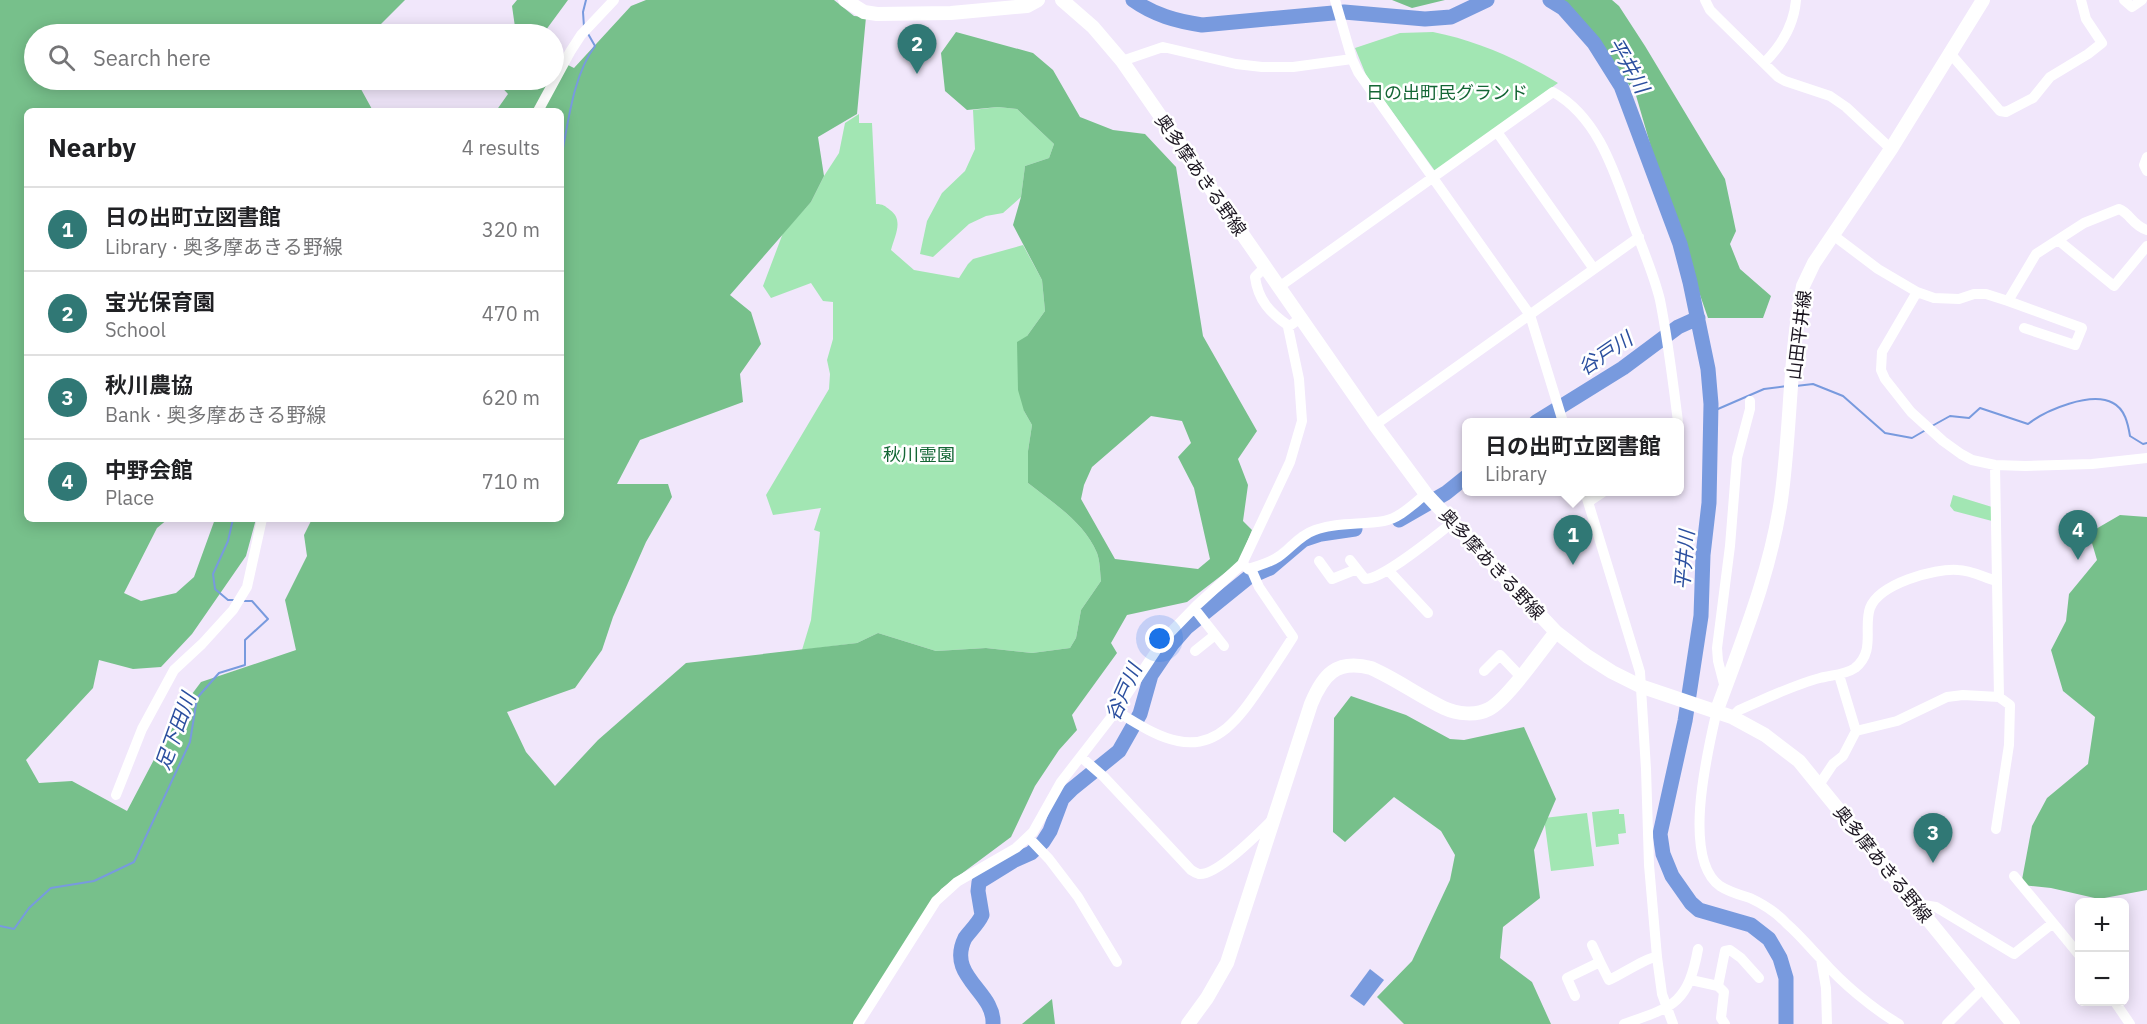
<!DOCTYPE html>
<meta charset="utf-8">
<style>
:root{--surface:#fff;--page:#f2f2f2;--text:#202124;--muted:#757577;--line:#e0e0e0;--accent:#307875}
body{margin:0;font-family:"IBM Plex Sans","Noto Sans JP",sans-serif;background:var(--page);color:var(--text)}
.controls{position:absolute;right:18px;bottom:18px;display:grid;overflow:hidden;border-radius:9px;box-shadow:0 3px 15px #0003}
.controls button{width:54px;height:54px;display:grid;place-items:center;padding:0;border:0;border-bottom:2px solid var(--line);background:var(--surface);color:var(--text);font:30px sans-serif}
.you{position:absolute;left:1160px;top:639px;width:21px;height:21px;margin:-15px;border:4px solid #fff;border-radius:50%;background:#1a73e8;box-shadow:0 0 0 9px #1a73e833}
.badge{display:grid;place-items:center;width:39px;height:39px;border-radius:50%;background:var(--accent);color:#fff;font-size:20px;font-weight:700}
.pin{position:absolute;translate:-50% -50px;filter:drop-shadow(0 2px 3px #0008)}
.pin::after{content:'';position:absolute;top:32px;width:21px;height:18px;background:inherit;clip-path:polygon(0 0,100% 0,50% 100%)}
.popup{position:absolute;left:1462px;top:418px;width:222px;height:78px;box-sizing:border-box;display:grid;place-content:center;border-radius:9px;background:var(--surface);filter:drop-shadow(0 2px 4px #0005);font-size:20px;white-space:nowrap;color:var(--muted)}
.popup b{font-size:22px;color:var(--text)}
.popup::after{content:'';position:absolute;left:50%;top:100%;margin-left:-12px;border:12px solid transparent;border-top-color:var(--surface)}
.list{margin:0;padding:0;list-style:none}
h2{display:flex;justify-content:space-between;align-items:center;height:78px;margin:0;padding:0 24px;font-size:26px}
h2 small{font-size:20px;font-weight:400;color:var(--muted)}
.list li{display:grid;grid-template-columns:39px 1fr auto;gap:18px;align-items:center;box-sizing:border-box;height:84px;padding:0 24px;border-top:2px solid var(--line)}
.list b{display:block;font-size:22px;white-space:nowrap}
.list p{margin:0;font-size:20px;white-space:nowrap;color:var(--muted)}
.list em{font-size:20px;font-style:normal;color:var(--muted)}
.icon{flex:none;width:33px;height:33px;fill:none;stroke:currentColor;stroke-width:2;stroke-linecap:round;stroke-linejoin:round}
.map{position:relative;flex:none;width:2147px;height:1024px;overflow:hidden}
.search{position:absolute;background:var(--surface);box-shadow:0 3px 15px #0003;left:24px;top:24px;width:540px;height:66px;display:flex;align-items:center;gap:15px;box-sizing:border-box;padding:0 21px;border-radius:33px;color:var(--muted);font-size:22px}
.panel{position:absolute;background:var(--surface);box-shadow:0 3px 15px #0003;left:24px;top:108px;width:540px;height:414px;border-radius:9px}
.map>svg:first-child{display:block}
</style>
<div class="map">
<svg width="2147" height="1024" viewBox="0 0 2147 1024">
<rect width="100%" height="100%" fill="#f1e7fb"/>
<path fill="#a2e6b3" d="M1433,32C1478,41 1518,59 1558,83L1435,171L1366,75L1355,48L1400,33Z
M998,107L1017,109L1054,144L1049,158L1025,166L1021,197L1003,213L986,216L969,224L933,257L920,254L927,221L942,193L965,171L975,149L973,110Z
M859,114V123H872L876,204C883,204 885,206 890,210C904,220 895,235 891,250L914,270L959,278L968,264L973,259L1023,245L1042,280L1045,311L1027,336L1024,411L1032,425L1028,451V483C1053,503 1084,522 1097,553C1100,561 1100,572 1101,581L1081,610L1076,638L1070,648L1032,653L986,648L936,651L878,633L857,643L802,650L811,620L820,532L814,530L821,508L773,515L766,495L829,389L830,374L827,360L833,339V302L823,301L811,283L771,298L763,286L783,233L811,202L824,176L839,153L845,123Z
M1953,495L1992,507V521L1954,511L1950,506Z
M1619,809V814H1624L1626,833L1618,834L1619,844L1596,847L1592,812Z
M1587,813L1594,866L1551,871L1544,818Z"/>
<path fill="#77c08b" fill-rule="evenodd" d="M0,0H405L371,34H34V80H356L373,111H27V519H168L157,528L124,593L141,601L176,593L194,577L215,519H256L246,556L192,634L161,667L133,669L99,660L93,688L26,760L39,783L72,781L127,811L180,710L201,682L296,650L285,600L307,556L304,535L312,519H561V111H496L508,94L495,80H554V58L574,68L631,6L646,0H834L854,16L866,17L857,114L818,137L824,176L811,202L730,295L751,312L761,344L740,374L743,402L640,440L617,484H668L672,497L646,542L613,617L602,650L575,688L507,712L526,752L555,786L598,740L686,663L857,643L878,633L936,651L986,648L1032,653L1070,648L1076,638L1081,610L1101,581C1100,572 1100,561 1097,553C1084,522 1053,503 1028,483V451L1032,425L1024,411L1018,390L1017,342L1027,336L1045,311L1042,280L1013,225L1021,197L1025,166L1049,158L1054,144L1017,109L998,107L967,110L945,91L941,53L956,32L1033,53L1053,70L1080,117L1113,130L1145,134L1176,167L1203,336L1257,431L1238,459L1248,485L1243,521L1252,530L1239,562L1187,602L1127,615L1111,643L1117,653L1072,715L1077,730L1059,750L1035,786L1011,837L941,889L856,1024H0ZM1151,416L1182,421L1191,443L1178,457L1194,488L1210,559L1198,569L1115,559L1081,499L1084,485L1092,467Z
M517,0H568L543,34H516L512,6Z
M1392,0H1445L1412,8Z
M1558,0H1612L1619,6L1645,46L1725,179L1736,231L1730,244L1740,269L1771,296L1763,318H1708L1662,185L1635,92Z
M2120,515L2147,517V890L2099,899L2051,888L2021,885L2032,826L2047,798L2088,764L2095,717L2063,691L2051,650L2066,621L2069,594L2097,560L2089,533Z
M1351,696L1406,715L1450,739L1464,740L1524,727L1556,799L1534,850L1540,898L1503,927L1500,958L1532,982L1551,1024H1404L1377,997L1412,961L1450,880L1455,855L1441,831L1394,797L1345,842L1333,832L1334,718Z
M1052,999L1055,1024H1022Z"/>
<path fill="#789ade" d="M1370,969L1384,980L1364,1006L1350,996Z"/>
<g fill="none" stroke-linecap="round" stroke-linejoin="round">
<path stroke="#789ade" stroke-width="2" d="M584,27L583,12L586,0
M561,159C568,124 573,75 595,46L587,32
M1796,386L1813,384L1843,396L1885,433L1912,438L1924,431
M1711,412L1764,389L1787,386
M1932,426L1950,416L1969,418L1980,408L2028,424C2046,410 2091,391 2113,403C2125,409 2128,424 2130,436L2143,444L2147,443
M233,519L228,541L213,574L215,589L228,600H236
M0,926L14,929L29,908L51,888L94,881L134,862L190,742L197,698L219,673L245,665V640L268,619L252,601H244"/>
<path stroke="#789ade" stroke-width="15" d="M1133,0C1154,15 1176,21 1202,25L1344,12L1425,19L1451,17L1487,0
M1550,0L1563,8L1594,43L1621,86L1680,244L1690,282L1708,369L1711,404L1709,503L1703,555L1701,616L1685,721L1660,834L1663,854L1672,876L1691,903L1699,910L1751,925L1769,939L1780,958L1786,978V1024
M1536,422L1623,368L1678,327L1698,318
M1399,520L1446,493L1466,477
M993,1024C995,991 946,977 965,938C969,932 978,924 982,915L978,891L979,882L1013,861L1031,853L1043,842L1050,831L1062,799L1072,789L1119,751L1140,714L1151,675L1172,644L1186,628L1249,577L1270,568L1303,540L1321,534L1355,529"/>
<path stroke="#fff" stroke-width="10" d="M1335,0L1352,59L1358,72L1530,315L1563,422
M1705,0L1710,10L1719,19L1778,77L1785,81L1830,96L1846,107L1891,149
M2124,0L2132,7L2142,0
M1949,52L2000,111L2006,112L2033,98L2050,77L2088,54L2102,43L2086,19L2081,0
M1122,61L1163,47L1236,64L1262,67H1293L1352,59
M1764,63C1781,46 1794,25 1796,0
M538,111L570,52L581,35L614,0
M1497,132L1594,269
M2147,157L2144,165L2147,171
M1833,235L1878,269L1917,292L1934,298L1959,299L1974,294H1986L2008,301L2036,254L2084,223L2119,209C2130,213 2132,225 2147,230
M2058,240L2114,286L2147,246
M1265,267L1255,277C1258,300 1270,313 1289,326
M1279,287L1553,92C1601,119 1616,178 1634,226C1643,250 1654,275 1660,300C1668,340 1673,382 1678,422
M1917,292L1882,352L1881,370L1885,379L1911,412L1943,441L1961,454L1972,460L1995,465L2025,466L2092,464L2147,458
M2008,301L2082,328L2075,345L2024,328
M1375,425L1639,237
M1995,465L1999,697L2010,705L2009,745L1996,829
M1585,492L1640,672L1646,769L1649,865L1657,957L1662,994L1673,1024
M1588,502L1603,492
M1350,560L1365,579C1384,579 1435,536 1452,523
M1319,561L1332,579L1357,569
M1245,566L1248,569C1258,566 1269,563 1278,557C1291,548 1300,535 1315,530C1337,522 1361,525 1384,521C1400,518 1413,504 1426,494
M1388,570L1428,613
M1194,608L1224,646
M1195,651L1215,635
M1484,671L1500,655L1520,676
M1725,688L1718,661L1717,648L1730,546L1737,458L1750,409V401
M1717,710C1708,750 1681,858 1720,886C1729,892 1740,895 1750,898C1763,904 1777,913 1787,924C1800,935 1810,948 1822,960C1842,983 1873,1009 1899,1024
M1116,711C1135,722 1156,737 1178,741C1220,750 1243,712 1263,683C1273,668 1283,653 1293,637L1259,587L1252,571L1248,569
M1732,717L1739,710C1765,699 1793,685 1820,678C1831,675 1845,675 1855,668C1876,651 1863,628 1870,608C1879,584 1934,568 1958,570C1971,570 1985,578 1997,581
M1856,731L1897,721L1947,697L1963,695L1999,697
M1081,757L1104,777L1191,870C1194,872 1196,873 1199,874C1217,876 1261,831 1274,818
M1819,785L1833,764L1843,756L1856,731L1839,675
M116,795L142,729L174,670L202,644L233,610L247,587L262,519
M1028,837L1049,859L1078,897L1117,962
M2014,876L2053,923
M1919,908L1923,905L1936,907L2014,954L2053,923L2080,956
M1592,945L1600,962
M1821,959L1826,988L1827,1024
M1691,980L1718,986L1725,951L1730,950L1741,958L1759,978
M1718,986L1724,992L1721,1018L1725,1024
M1575,996L1567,978L1600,962L1609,980C1621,975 1647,957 1657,957
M2115,1002L2130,1024
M858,1024L936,901L957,882L1016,848L1033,832L1061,782L1116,711L1163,640L1196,606L1242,564L1290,462L1302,421L1299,379L1288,327L1301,318
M1624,1024C1673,1007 1688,1004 1698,949
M1947,1024L1984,987"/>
<path stroke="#fff" stroke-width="14" d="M845,0L864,12L877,14L951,13L1027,6L1038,0
M1062,0L1093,27L1122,61L1375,425L1426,494L1556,632L1587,656L1612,672L1640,686L1732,717L1765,735L1799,761L2013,1024
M1717,710C1742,641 1770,574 1781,500C1791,430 1789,356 1803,286L1814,263L1891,149L1983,0
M1188,1024L1207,998L1227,963L1311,704C1323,675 1336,659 1371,668C1396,679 1419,696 1444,708C1457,714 1476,716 1489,709C1508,699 1541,650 1556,632"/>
</g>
<g text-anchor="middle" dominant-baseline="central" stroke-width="5" stroke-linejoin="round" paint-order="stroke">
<g font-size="18" fill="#146635" stroke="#fff">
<text x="1447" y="92">日の出町民グランド</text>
<text x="919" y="454">秋川霊園</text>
</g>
<g font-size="18" fill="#1b1520" stroke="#fff">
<text transform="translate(1201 175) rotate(55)">奥多摩あきる野線</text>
<text transform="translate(1799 335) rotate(-83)">山田平井線</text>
<text transform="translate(1492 564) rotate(47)">奥多摩あきる野線</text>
<text transform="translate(1883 864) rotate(51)">奥多摩あきる野線</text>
</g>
<g font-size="20" font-style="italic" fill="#2b4f9f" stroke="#fff">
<text transform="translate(1629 65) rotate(60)">平井川</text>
<text transform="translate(1605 353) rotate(-34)">谷戸川</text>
<text transform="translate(1684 560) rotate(-85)">平井川</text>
<text transform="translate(1123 692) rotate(-66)">谷戸川</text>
<text transform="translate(175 731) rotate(-70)">足下田川</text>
</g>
</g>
</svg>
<div class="controls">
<button>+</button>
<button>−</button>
</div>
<div class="you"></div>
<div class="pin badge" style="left:1573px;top:565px">1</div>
<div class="popup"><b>日の出町立図書館</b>Library</div>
<div class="pin badge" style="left:917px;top:74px">2</div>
<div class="pin badge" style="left:1933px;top:863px">3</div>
<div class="pin badge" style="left:2078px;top:560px">4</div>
<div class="search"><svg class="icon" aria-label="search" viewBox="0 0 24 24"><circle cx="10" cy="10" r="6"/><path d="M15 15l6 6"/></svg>Search here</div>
<section class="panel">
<h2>Nearby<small>4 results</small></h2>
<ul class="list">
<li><span class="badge">1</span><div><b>日の出町立図書館</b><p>Library · 奥多摩あきる野線</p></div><em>320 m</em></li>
<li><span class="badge">2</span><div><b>宝光保育園</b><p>School</p></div><em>470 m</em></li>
<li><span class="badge">3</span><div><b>秋川農協</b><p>Bank · 奥多摩あきる野線</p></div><em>620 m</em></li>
<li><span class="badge">4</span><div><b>中野会館</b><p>Place</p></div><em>710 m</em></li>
</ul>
</section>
</div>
